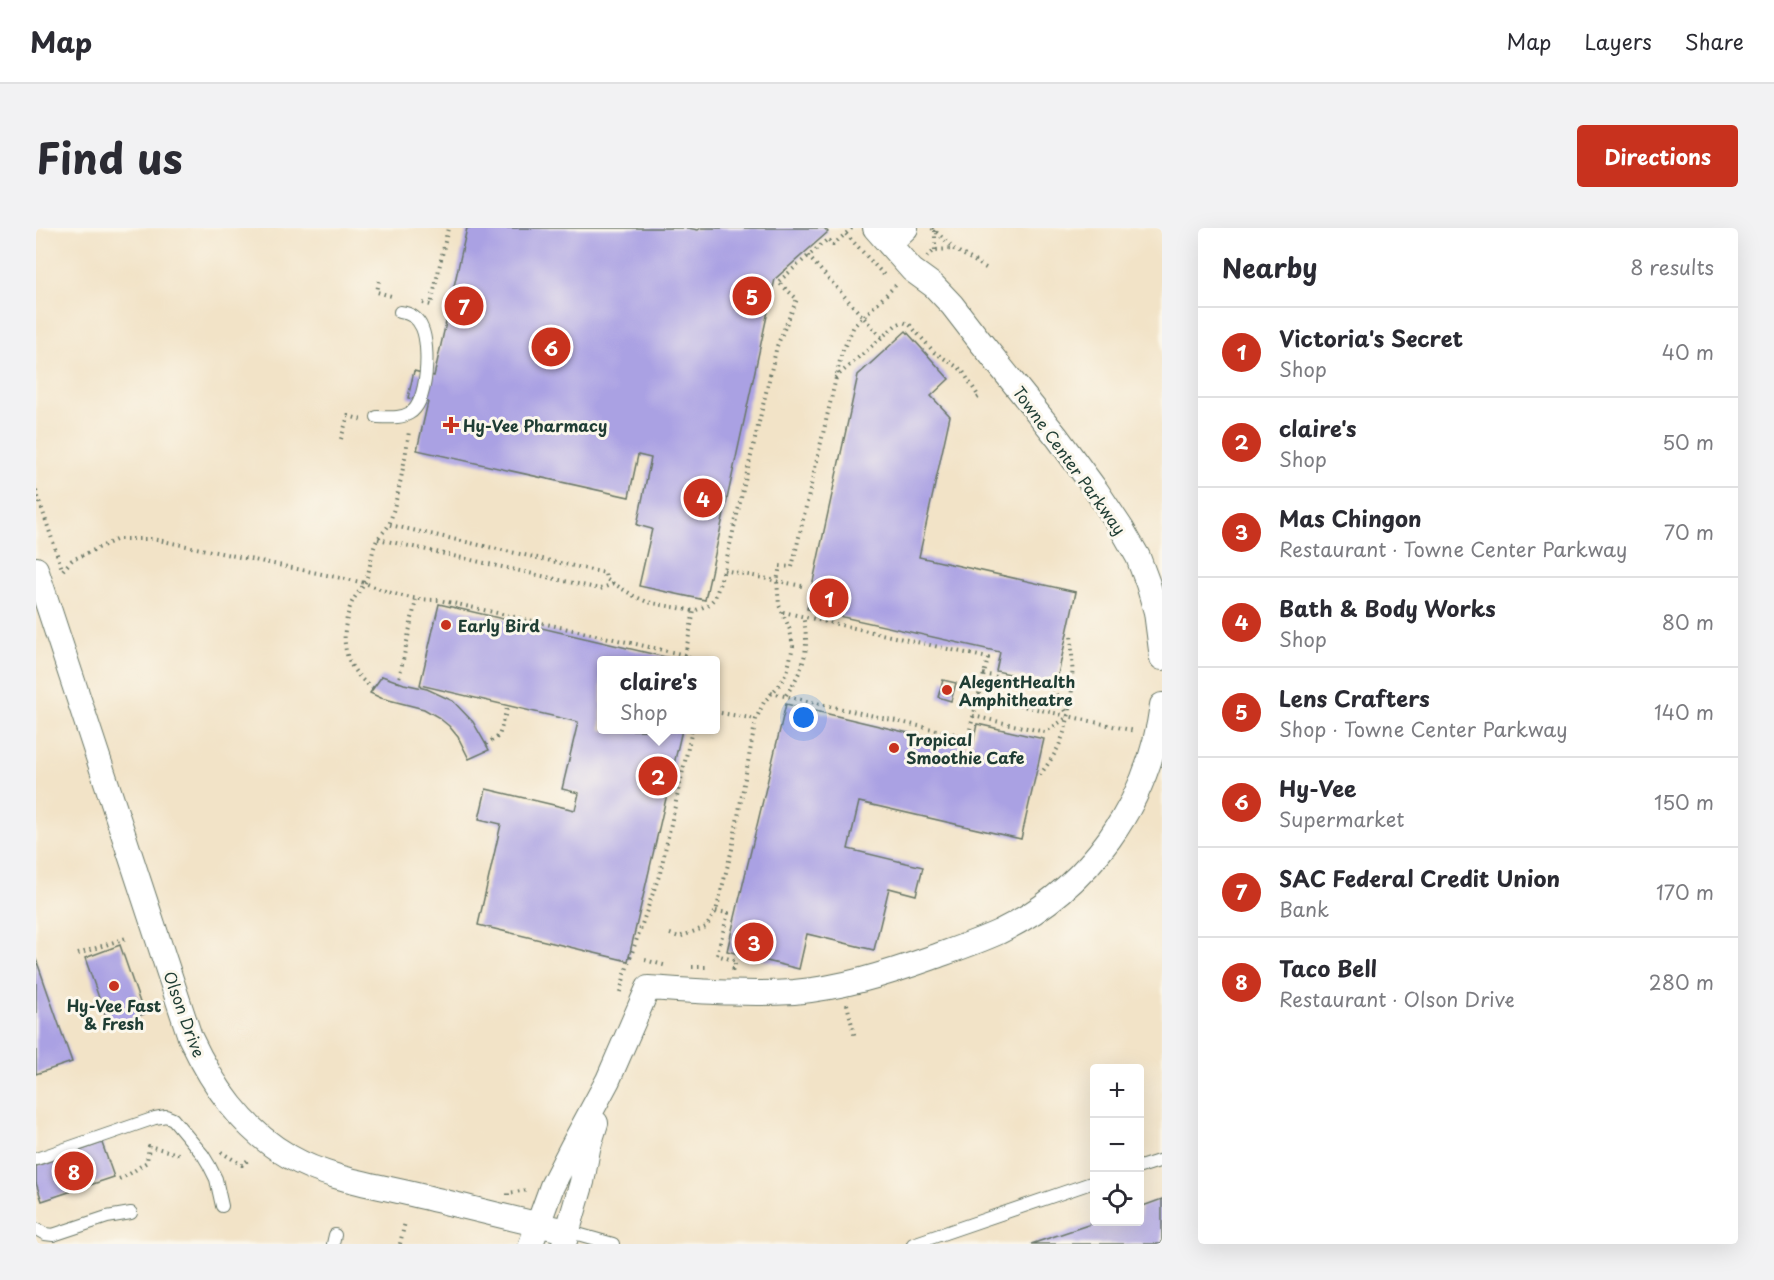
<!DOCTYPE html>
<meta charset="utf-8">
<style>
:root{--surface:#fff;--page:#f2f2f3;--text:#2b2b33;--muted:#7c7c81;--line:#e1e1e2;--accent:#c8321e}
body{margin:0;font-family:"Playpen Sans",sans-serif;background:var(--page);color:var(--text)}
.controls{position:absolute;right:18px;bottom:18px;display:grid;overflow:hidden;border-radius:6px;box-shadow:0 6px 24px #0002}
.controls button{width:54px;height:54px;display:grid;place-items:center;padding:0;border:0;border-bottom:2px solid var(--line);background:var(--surface);color:var(--text);font:30px sans-serif}
.you{position:absolute;left:768px;top:490px;width:21px;height:21px;margin:-15px;border:4px solid #fff;border-radius:50%;background:#1a73e8;box-shadow:0 0 0 9px #1a73e833}
.badge{display:grid;place-items:center;width:39px;height:39px;border-radius:50%;background:var(--accent);color:#fff;font-size:20px;font-weight:700}
.pin{position:absolute;translate:-50% -50%;border:3px solid #fff;box-shadow:0 2px 6px #0006}
.popup{position:absolute;left:561px;top:428px;width:123px;height:78px;box-sizing:border-box;display:grid;place-content:center;border-radius:6px;background:var(--surface);filter:drop-shadow(0 2px 4px #0005);font-size:20px;white-space:nowrap;color:var(--muted)}
.popup b{font-size:22px;color:var(--text)}
.popup::after{content:'';position:absolute;left:50%;top:100%;margin-left:-12px;border:12px solid transparent;border-top-color:var(--surface)}
.list{margin:0;padding:0;list-style:none}
h2{display:flex;justify-content:space-between;align-items:center;height:78px;margin:0;padding:0 24px;font-size:26px}
h2 small{font-size:20px;font-weight:400;color:var(--muted)}
.list li{display:grid;grid-template-columns:39px 1fr auto;gap:18px;align-items:center;box-sizing:border-box;height:90px;padding:0 24px;border-top:2px solid var(--line)}
.list b{display:block;font-size:22px;white-space:nowrap}
.list p{margin:0;font-size:20px;white-space:nowrap;color:var(--muted)}
.list em{font-size:20px;font-style:normal;color:var(--muted)}
.icon{flex:none;width:33px;height:33px;fill:none;stroke:currentColor;stroke-width:2;stroke-linecap:round;stroke-linejoin:round}
.map{position:relative;flex:none;width:1126px;height:1016px;overflow:hidden;border-radius:6px}
header{display:flex;align-items:center;gap:36px;box-sizing:border-box;height:84px;padding:0 30px;background:var(--surface);border-bottom:2px solid var(--line)}
header strong{font-size:28px}
nav{display:flex;gap:33px;margin-inline-start:auto;font-size:21px}
.intro{display:flex;align-items:center;justify-content:space-between;box-sizing:border-box;height:144px;padding:0 36px}
h1{margin:0;font-size:42px}
.button{padding:15px 27px;border-radius:6px;background:var(--accent);color:#fff;font-size:21px;font-weight:700}
main{display:flex;gap:36px;padding:0 36px}
aside{flex:1;background:var(--surface);border-radius:6px;box-shadow:0 6px 24px #0002}
.map>svg:first-child{display:block}
</style>
<header>
<strong>Map</strong>
<nav><a>Map</a><a>Layers</a><a>Share</a></nav>
</header>
<div class="intro"><h1>Find us</h1><a class="button">Directions</a></div>
<main>
<div class="map">
<svg width="1126" height="1016" viewBox="0 0 1126 1016">
<rect width="100%" height="100%" fill="#fbf7ec"/>
<filter id="ink" filterUnits="userSpaceOnUse"><feTurbulence type="fractalNoise" baseFrequency=".0167" numOctaves="2"/><feDisplacementMap in="SourceGraphic" scale="12" xChannelSelector="R" yChannelSelector="G"/><feConvolveMatrix kernelMatrix="1 2 1 2 8 2 1 2 1" color-interpolation-filters="sRGB"/></filter>
<filter id="wash" filterUnits="userSpaceOnUse"><feTurbulence type="fractalNoise" baseFrequency=".008" numOctaves="4" result="noise"/><feDisplacementMap in="SourceGraphic" scale="24" xChannelSelector="R" yChannelSelector="G"/><feGaussianBlur stdDeviation="1.35" result="paint"/><feColorMatrix in="noise" values="0 0 0 0 0 0 0 0 0 0 0 0 0 0 0 0 0 1.4 0 .05"/><feComposite in="paint" operator="in"/></filter>
<g filter="url(#wash)">
<rect width="100%" height="100%" fill="#f2e3c7"/>
<g id="blocks">
<path fill="#aaa1e3" d="M431,0H652L662,2L665,0H788L792,4L739,51L669,372L603,358L616,301L601,297L615,230L602,227L593,269L381,222L392,174L372,170L378,143L398,148Z
M870,103L913,151L895,168L914,188L883,329L1040,364L1020,456L960,443L964,424L771,381L822,147Z
M403,376L642,432H565V502H646L592,733L442,697L465,596L443,591L450,561L539,582L543,565L526,561L542,494L384,457Z
M346,448L368,456L391,461L417,473L437,494L453,522L433,531L422,509L413,498L402,489L388,481L345,470L334,465Z
M907,452L920,455L915,473L902,469Z
M750,476L936,520L941,496L1008,511L985,611L823,574L812,621L887,639L880,667L853,660L838,722L771,706L763,741L691,723Z
M84,717L108,786L73,798L49,730Z
M0,731L36,834L0,846Z
M66,915L78,949L6,973L0,955V938Z
M1126,971V1016H995L1061,994H1104V979Z"/>
</g>
</g>
<g filter="url(#ink)">
<use href="#blocks" fill-opacity="0" stroke="#697767" stroke-width="1.5"/>
<g fill="none" stroke-linecap="round" stroke-linejoin="round">
<defs>
<path id="lane" d="M341,189C352,189 364,191 374,185C392,175 394,118 386,100C382,90 374,85 364,84
M0,931L119,890L130,888L137,891L167,927L173,937L180,951L186,978
M1104,939L1126,932
M0,1001L9,1006L17,1007L71,989L95,985
M531,1003L577,1016
M297,1016L299,1007
M877,1016L1058,954"/>
<path id="street" d="M839,0L876,42L898,58L916,77L943,112L1021,209L1060,262L1086,301L1102,329L1112,356L1120,384L1126,430
M853,16L870,0
M0,341L154,809C177,858 207,902 254,929C292,951 339,957 380,967C431,979 481,992 531,1003
M495,1016L516,958L536,919L572,852L612,760C661,763 709,767 758,764C805,760 850,746 895,730C917,722 941,714 963,704C1053,660 1113,576 1126,477
M528,1016L546,954L552,921L560,895"/>
</defs>
<use href="#lane" stroke="#697767" stroke-width="14"/>
<use href="#street" stroke="#697767" stroke-width="26"/>
<path stroke="#697767" stroke-width="4" stroke-dasharray="1.5 4.5" stroke-linecap="butt" d="M896,0L918,21L950,40
M810,6L848,47
M899,22V3L902,0
M772,28L846,110
M891,29L899,22L918,21
M343,53L341,64L359,69
M387,75L395,77L412,0
M799,150L860,97L867,94L874,97L898,124L926,142L943,169L938,172
M305,211L312,188L327,192
M0,263L26,341
M354,297L569,345L570,351L598,368L611,374L658,383L672,377L679,370L688,342L741,118L761,71L742,54L792,11L797,17L816,0
M342,311L564,361L577,356
M27,342L36,332L82,311H117L329,355C355,366 374,372 403,372L649,427L661,432
M688,342L766,358
M649,427L658,383
M947,446L1018,461L1032,487
M362,455L380,372
M337,460C308,441 303,412 314,379C317,369 326,362 330,352C335,339 335,324 341,312C345,305 352,301 354,294C363,264 369,233 373,203
M735,465L932,509L952,430L747,384
M750,467C769,439 774,421 767,388
M942,468L1099,503
M679,484L720,491
M937,488L1009,504L1032,489
M450,516L463,508L472,477
M1004,547C1011,537 1019,527 1024,515C1039,480 1037,442 1035,405
M680,683L692,685L681,727L700,733L697,741H695
M634,706L643,709L670,699L680,683L696,621L720,491L728,474L744,456L751,445L757,418L754,402L743,377L741,353L744,338L756,339L806,124L818,98L861,56
M42,726L93,709
M609,732L631,738
M656,739H673
M584,764L591,739L624,645L656,502
M811,776L819,810
M185,924L206,937L212,932
M83,951C94,947 101,940 111,934L113,918L146,927
M472,967V965L492,962
M364,1016L369,994"/>
<use href="#lane" stroke="#fff" stroke-width="12"/>
<use href="#street" stroke="#fff" stroke-width="24"/>
</g>
</g>
<g fill="#c8321e" stroke="#fbf7ec" stroke-width="2">
<path d="M412 188h6v6h6v6h-6v6h-6v-6h-6v-6h6z"/>
<circle cx="410" cy="397" r="6"/>
<circle cx="911" cy="462" r="6"/>
<circle cx="858" cy="520" r="6"/>
<circle cx="78" cy="758" r="6"/>
</g>
<g text-anchor="middle" dominant-baseline="central" stroke-width="6" stroke-linejoin="round" paint-order="stroke">
<g font-size="16" font-weight="bold" fill="#1f3d34" stroke="#fbf7ec" text-anchor="start">
<text x="427" y="197">Hy-Vee Pharmacy</text>
<text x="422" y="397">Early Bird</text>
<text x="923" y="453">AlegentHealth<tspan x="923" dy="18">Amphitheatre</tspan></text>
<text x="870" y="511">Tropical<tspan x="870" dy="18">Smoothie Cafe</tspan></text>
<text x="78" y="777" text-anchor="middle">Hy-Vee Fast<tspan x="78" dy="18">&amp; Fresh</tspan></text>
</g>
<g font-size="16" fill="#1f3d34" stroke="#fbf7ec">
<text transform="translate(1034 232) rotate(54)">Towne Center Parkway</text>
<text transform="translate(149 786) rotate(70)">Olson Drive</text>
</g>
</g>
</svg>
<div class="controls">
<button>+</button>
<button>−</button>
<button><svg class="icon" aria-label="locate" viewBox="0 0 24 24"><circle cx="12" cy="12" r="6"/><path d="M12 2v4M12 18v4M2 12h4M18 12h4"/></svg></button>
</div>
<div class="you"></div>
<div class="pin badge" style="left:793px;top:370px">1</div>
<div class="pin badge" style="left:622px;top:548px">2</div>
<div class="popup"><b>claire's</b>Shop</div>
<div class="pin badge" style="left:718px;top:714px">3</div>
<div class="pin badge" style="left:667px;top:270px">4</div>
<div class="pin badge" style="left:716px;top:68px">5</div>
<div class="pin badge" style="left:515px;top:119px">6</div>
<div class="pin badge" style="left:428px;top:78px">7</div>
<div class="pin badge" style="left:38px;top:943px">8</div>
</div>
<aside>
<h2>Nearby<small>8 results</small></h2>
<ul class="list">
<li><span class="badge">1</span><div><b>Victoria's Secret</b><p>Shop</p></div><em>40 m</em></li>
<li><span class="badge">2</span><div><b>claire's</b><p>Shop</p></div><em>50 m</em></li>
<li><span class="badge">3</span><div><b>Mas Chingon</b><p>Restaurant · Towne Center Parkway</p></div><em>70 m</em></li>
<li><span class="badge">4</span><div><b>Bath &amp; Body Works</b><p>Shop</p></div><em>80 m</em></li>
<li><span class="badge">5</span><div><b>Lens Crafters</b><p>Shop · Towne Center Parkway</p></div><em>140 m</em></li>
<li><span class="badge">6</span><div><b>Hy-Vee</b><p>Supermarket</p></div><em>150 m</em></li>
<li><span class="badge">7</span><div><b>SAC Federal Credit Union</b><p>Bank</p></div><em>170 m</em></li>
<li><span class="badge">8</span><div><b>Taco Bell</b><p>Restaurant · Olson Drive</p></div><em>280 m</em></li>
</ul>
</aside>
</main>
